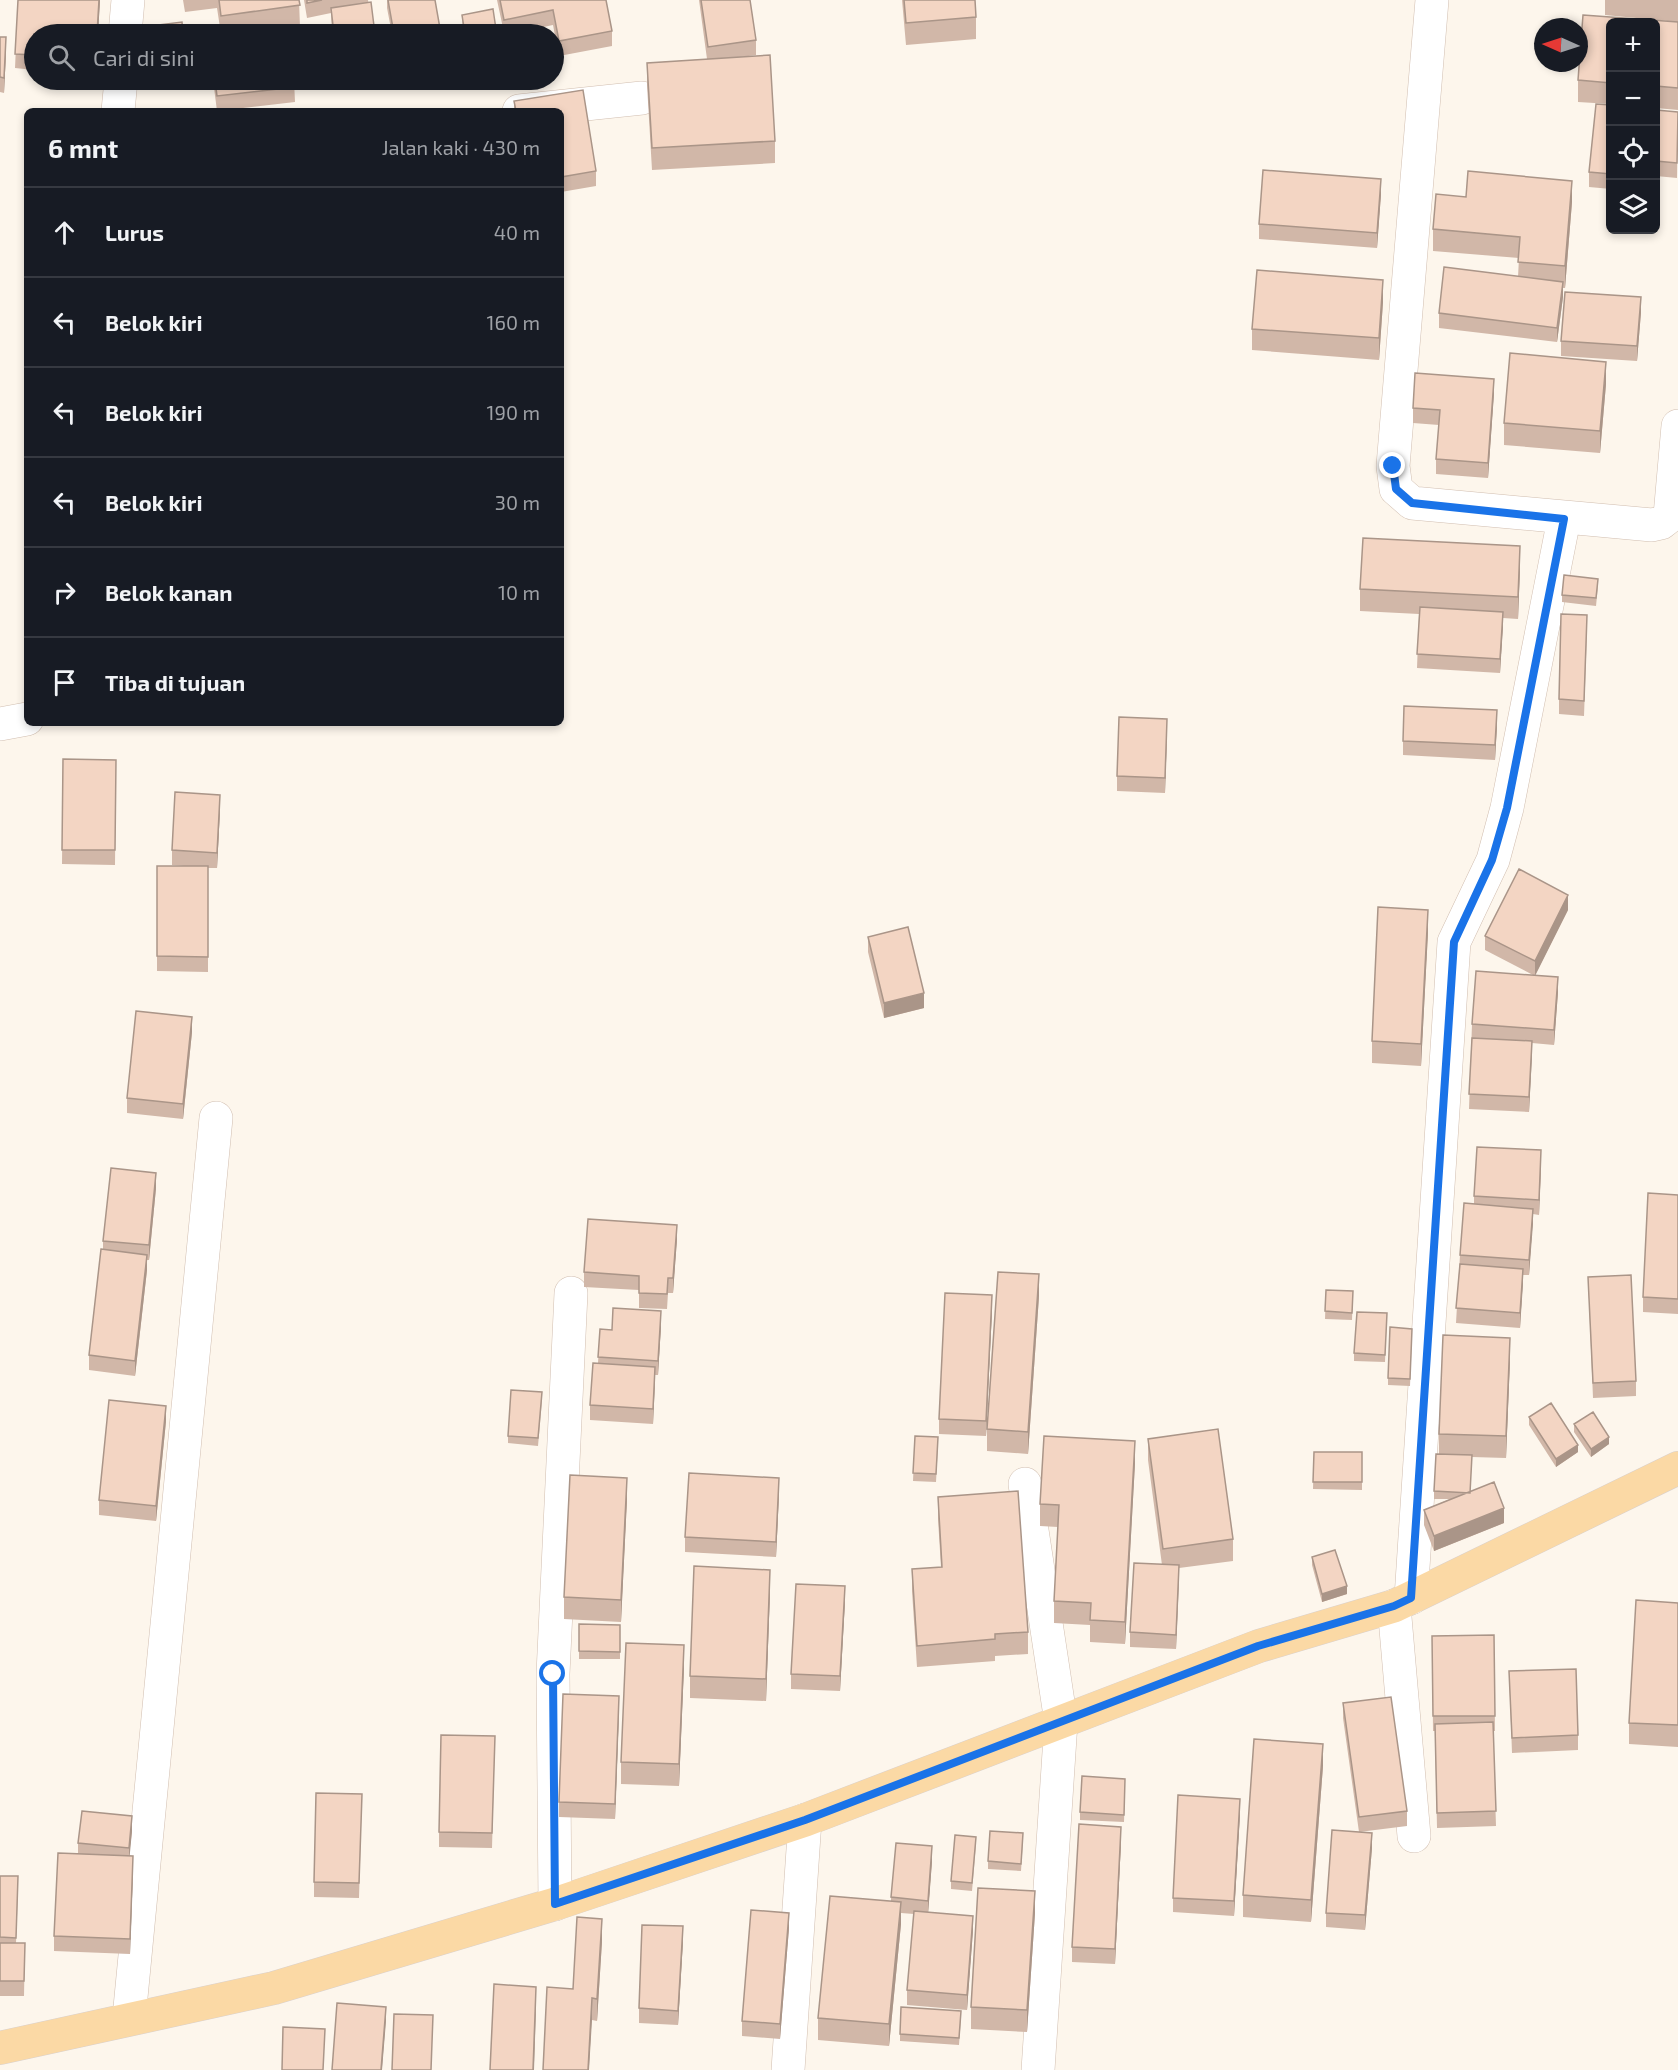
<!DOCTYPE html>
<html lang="id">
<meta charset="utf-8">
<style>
:root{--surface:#171b24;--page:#242831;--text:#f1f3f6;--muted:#9ea1a6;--line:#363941}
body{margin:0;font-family:"Exo 2",sans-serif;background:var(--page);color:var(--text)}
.controls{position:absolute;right:18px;top:18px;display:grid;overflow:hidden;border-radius:9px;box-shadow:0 3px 9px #0003}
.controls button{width:54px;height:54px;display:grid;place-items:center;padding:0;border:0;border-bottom:2px solid var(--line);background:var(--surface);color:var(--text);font:30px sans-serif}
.compass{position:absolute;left:1534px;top:18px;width:54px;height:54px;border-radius:50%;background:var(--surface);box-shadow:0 3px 9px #0003;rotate:273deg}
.stop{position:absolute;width:18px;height:18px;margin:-14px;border:4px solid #1a73e8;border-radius:50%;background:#fff}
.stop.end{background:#1a73e8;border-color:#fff;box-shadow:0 2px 6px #0008}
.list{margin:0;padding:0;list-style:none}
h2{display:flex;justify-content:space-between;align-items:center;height:78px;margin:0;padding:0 24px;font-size:26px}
h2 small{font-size:20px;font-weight:400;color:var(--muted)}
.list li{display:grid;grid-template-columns:39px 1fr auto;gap:18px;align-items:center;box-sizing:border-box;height:90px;padding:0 24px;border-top:2px solid var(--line)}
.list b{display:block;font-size:22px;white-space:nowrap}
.list em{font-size:20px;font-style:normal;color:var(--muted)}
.icon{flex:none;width:33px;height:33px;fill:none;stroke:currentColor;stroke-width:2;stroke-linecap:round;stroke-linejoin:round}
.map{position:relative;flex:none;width:1678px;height:2070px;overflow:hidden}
.search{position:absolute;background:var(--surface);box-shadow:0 3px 9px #0003;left:24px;top:24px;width:540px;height:66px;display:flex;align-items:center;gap:15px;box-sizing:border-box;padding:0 21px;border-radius:33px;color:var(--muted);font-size:22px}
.panel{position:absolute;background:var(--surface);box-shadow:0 3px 9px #0003;left:24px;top:108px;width:540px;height:618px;border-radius:9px}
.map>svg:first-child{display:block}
</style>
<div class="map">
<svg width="1678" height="2070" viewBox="0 0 1678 2070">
<rect width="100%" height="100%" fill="#fdf6ec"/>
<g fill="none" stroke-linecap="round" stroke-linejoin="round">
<defs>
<path id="minor" d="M1432,0L1393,466L1396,489L1412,503L1652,525L1661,523L1670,516L1678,426
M125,34L128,0
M118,111L121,80
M519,111L642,98
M0,724L27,719
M1025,1484L1061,1722L1038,2070
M1411,1598L1454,942L1493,860L1507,808L1564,519
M1394,1606L1414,1836
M555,1904L553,1674L571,1293
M129,2018L216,1118
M788,2070L805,1820"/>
<path id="major" d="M0,2048L274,1988L555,1904L805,1820L1259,1646L1394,1606L1678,1468"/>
</defs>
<use href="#minor" stroke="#d1beb0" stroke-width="34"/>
<use href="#major" stroke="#dad1cd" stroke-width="34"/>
<use href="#minor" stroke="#fff" stroke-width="33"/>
<use href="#major" stroke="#fbd9a5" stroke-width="33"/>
</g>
<path fill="#d1b7a8" d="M18,0H100L98,34H34V70L15,68Z
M183,0H299L300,27L244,34H221L217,8L185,12Z
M304,0H368L375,34H332L331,13L307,18Z
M387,0H435L441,34H392L387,8Z
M497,0H606L612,31V46L559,56L553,25L514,33L515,34H463L462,15L496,29L503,28Z
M699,0H750L756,40V55L741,57L775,141V163L652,170L647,85V63L707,59Z
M902,0H975L976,17V39L906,45Z
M1605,0H1678V22L1605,15Z
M1583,15L1678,22V110L1656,108V22H1611V104L1578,102V80Z
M0,37L6,52L4,93L0,92Z
M213,80H294L295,102L217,111Z
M400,80H423L400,84Z
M470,80H509L471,85Z
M583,90L596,171V186L561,192V111H514V101Z
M1611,105V189L1589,187V172Z
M1656,110L1678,112L1677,178L1656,176Z
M1381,194L1377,248L1259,239V224Z
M1466,197L1572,202L1565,288H1563V297L1557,342L1439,328V313L1518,277L1519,258L1433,251V229Z
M1383,302L1379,360L1252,350V329Z
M1641,312L1637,361L1561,356V341Z
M1606,384L1600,453L1504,445V423Z
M1494,393L1488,478L1436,474V459L1439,425L1413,423V408Z
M1520,568L1518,619L1503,618L1500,673L1417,668L1419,614L1360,611V589Z
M1598,586L1596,606L1562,602V595Z
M1587,630L1584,716L1559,714V699Z
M1497,725L1495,760L1403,755V741Z
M1167,734L1165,793L1117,791V776Z
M63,759L116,760L115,865L62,864Z
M220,810L217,868H208V972L157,971V866H184L172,865V850Z
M1568,910L1535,975L1558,992L1554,1045L1532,1043L1529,1112L1469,1109L1472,1024L1533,975L1485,950V936Z
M1428,932L1421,1066L1372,1063V1041Z
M868,937L924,1008L884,1018L868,952Z
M192,1032L183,1119L127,1113V1098Z
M1541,1165L1539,1215L1533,1214L1529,1275H1523L1520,1328L1456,1323L1460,1255L1474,1204V1196Z
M156,1188L149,1260H147V1270L135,1376L89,1370V1355L103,1250V1241Z
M1678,1195V1314L1643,1312V1297Z
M677,1239L673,1293H668L667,1309L639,1308V1290L584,1287V1272Z
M1588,1277L1636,1381V1396L1593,1398Z
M1326,1290L1353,1291L1352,1320L1325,1319Z
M1039,1296L1028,1454L987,1451V1429Z
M992,1310L986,1436L939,1434V1419Z
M1387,1313L1385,1362L1354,1361V1353Z
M661,1326L658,1375H655L653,1424L590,1420V1405L598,1363L600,1329L612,1330Z
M1412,1336L1410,1386L1388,1385V1378Z
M1510,1360L1506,1458L1472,1457L1470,1492L1504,1523L1434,1551L1424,1525V1510L1450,1499H1434V1491L1439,1454V1434Z
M542,1400L538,1446L508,1443V1436Z
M1529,1417L1578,1452L1556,1467L1529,1425Z
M166,1421L156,1521L99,1515V1500Z
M1574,1424L1609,1444L1591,1457L1574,1432Z
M915,1436L938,1445L936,1482L913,1481Z
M1148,1439L1233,1539V1561L1179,1568L1176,1649L1130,1647V1632L1162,1565L1148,1460Z
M1314,1452H1362V1490L1313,1489Z
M1135,1463L1125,1644L1090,1642V1625L1054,1623V1601L1058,1527L1040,1526V1504Z
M779,1493L776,1557L685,1552V1537Z
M938,1497L1028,1632V1654L995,1656V1661L917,1667L912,1591V1569L941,1567L938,1519Z
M627,1499L621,1622L564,1619V1597Z
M1312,1557L1347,1594L1322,1602L1312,1565Z
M770,1592L766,1701L690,1698V1676Z
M845,1601L840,1691L791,1689V1674Z
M1678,1603V1747L1629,1744V1723Z
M579,1624L620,1625V1659H579Z
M1494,1635L1495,1731H1493L1496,1826L1437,1828L1435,1731H1433L1432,1636Z
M684,1667L679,1786L621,1784V1762Z
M1509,1671L1578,1735V1750L1512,1753Z
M1343,1703L1407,1811V1826L1359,1832L1372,1848L1365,1930L1326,1927V1913L1359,1832L1343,1718Z
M619,1711L615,1819L559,1817V1802Z
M495,1736L492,1848L439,1847V1832Z
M1323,1766L1311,1922L1243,1917V1895Z
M1125,1786L1124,1822L1080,1820V1812Z
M362,1794L359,1898L314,1897V1882Z
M1240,1814L1234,1916L1173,1912V1898Z
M132,1831L129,1856L133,1871L130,1954L54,1951V1936L78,1854V1843Z
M1023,1840L1021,1871L988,1869V1861Z
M1121,1842L1115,1964L1072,1962V1947Z
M976,1844L972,1891L951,1889V1881Z
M932,1861L928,1912L973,1930L967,2010L907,2005V1990L914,1914L901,1913V1924L889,2046L818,2040V2018L891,1901V1897Z
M0,1876L18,1891L16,1943H25L24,1996H0Z
M1035,1913L1027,2032L971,2029V2007Z
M789,1928L780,2039L742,2036V2021Z
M602,1941L597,2021L592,2020L573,1989Z
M683,1941L678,2025L639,2023V2008Z
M961,2018L959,2045L900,2041V2034Z"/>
<path fill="#aa9588" d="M99,0H100L98,34H97Z
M6,37V52L4,93V78Z
M1381,179V194L1377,248V233Z
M1572,181V202L1565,288V266Z
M1383,280V302L1379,360V338Z
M1563,282V297L1557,342V328Z
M1641,297V312L1637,361V346Z
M1606,362V384L1600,453V431Z
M1494,379V393L1488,478V463Z
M1520,546V568L1518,619V597Z
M1503,612V627L1500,673V659Z
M1497,710V725L1495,760V745Z
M1167,719V734L1165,793V778Z
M220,795V810L217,868V853Z
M1568,895V910L1535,976V961Z
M1428,910V932L1421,1066V1044Z
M1558,977V992L1554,1045V1030Z
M924,993V1008L884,1018V1003Z
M192,1017V1032L183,1119V1104Z
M1532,1041V1056L1529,1112V1097Z
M1541,1150V1165L1539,1215V1200Z
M156,1173V1188L149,1260V1245Z
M1533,1209V1224L1529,1275V1260Z
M677,1225V1239L673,1293V1278Z
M147,1255V1270L135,1376V1361Z
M1523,1269V1284L1520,1328V1313Z
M1039,1274V1296L1028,1454V1432Z
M992,1295V1310L986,1436V1421Z
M661,1311V1326L658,1375V1361Z
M1510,1338V1360L1506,1458V1436Z
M655,1367V1382L653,1424V1409Z
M166,1406V1421L156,1521V1506Z
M1609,1437V1444L1591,1457V1449Z
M1135,1441V1463L1125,1644V1622Z
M1578,1445V1452L1556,1467V1459Z
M627,1478V1499L621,1622V1600Z
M779,1478V1493L776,1557V1542Z
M1504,1508V1523L1434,1551V1536Z
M1179,1565V1580L1176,1649V1635Z
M770,1570V1592L766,1701V1679Z
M845,1586V1601L840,1691V1676Z
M1347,1586V1594L1322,1602V1594Z
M684,1645V1667L679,1786V1764Z
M619,1696V1711L615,1819V1804Z
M1323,1744V1766L1311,1922V1900Z
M1240,1799V1814L1234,1916V1901Z
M132,1816V1831L129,1863V1848Z
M1121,1827V1842L1115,1964V1949Z
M1372,1833V1848L1365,1930V1915Z
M932,1846V1861L928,1915V1901Z
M133,1856V1871L130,1954V1939Z
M1035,1891V1913L1027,2032V2010Z
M901,1902V1924L889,2046V2024Z
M789,1913V1928L780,2039V2024Z
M973,1916V1930L967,2010V1995Z
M602,1919V1941L597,2021V1999Z
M683,1926V1941L678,2025V2011Z
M536,1987V2009L534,2070H533Z
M592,1998V2020L589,2070H588Z
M386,2007V2021L382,2070H381Z"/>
<path fill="#f3d5c3" stroke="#aa9588" stroke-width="1.5" d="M18,0H99L97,34H34V55L15,54Z
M219,0H299L300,5L221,16Z
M307,0H322L307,3Z
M388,0H435L441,34H394Z
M500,0H606L612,31L559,41L553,10L504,20Z
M701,0H750L756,40L708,47Z
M904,0H975L976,17L906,23Z
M371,2L375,34H334L331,8Z
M493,9L496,29L513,26L515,34H465L462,15Z
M1583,15L1678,22V88L1656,86V22H1611V83L1578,80Z
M182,22L183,34H152L151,26Z
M0,37H6L4,78L0,77Z
M770,55L775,141L652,148L647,63Z
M215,80H294L295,87L217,96Z
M583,90L596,171L561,177V111H516L514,101Z
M1596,104L1611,105V174L1589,172Z
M1656,110L1678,112L1677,163L1656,161Z
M1263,170L1381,179L1377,233L1259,224Z
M1468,171L1572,181L1565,266L1518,262L1520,237L1433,229L1436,194L1466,197Z
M1444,267L1563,282L1557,328L1439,313Z
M1257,270L1383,280L1379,338L1252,329Z
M1565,292L1641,297L1637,346L1561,341Z
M1510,353L1606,362L1600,431L1504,423Z
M1415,373L1494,379L1488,463L1436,459L1440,410L1413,408Z
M1363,538L1520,546L1518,597L1360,589Z
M1564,575L1598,579L1596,598L1562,595Z
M1420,607L1503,612L1500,659L1417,654Z
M1561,614L1587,615L1584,701L1559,699Z
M1404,706L1497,710L1495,745L1403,741Z
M1119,717L1167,719L1165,778L1117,776Z
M63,759L116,760L115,850H62Z
M175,792L220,795L217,853L172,850Z
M157,866H208V957L157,956Z
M1519,869L1568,895L1535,961L1485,936Z
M1378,907L1428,910L1421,1044L1372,1041Z
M908,927L924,993L884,1003L868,937Z
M1476,971L1558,977L1554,1030L1472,1024Z
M136,1011L192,1017L183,1104L127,1098Z
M1472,1038L1532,1041L1529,1097L1469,1094Z
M1477,1147L1541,1150L1539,1200L1474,1196Z
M111,1168L156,1173L149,1245L103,1241Z
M1648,1193L1678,1195V1299L1643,1297Z
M1464,1203L1533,1209L1529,1260L1460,1255Z
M588,1219L677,1225L673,1278H668L667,1294L639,1293V1276L584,1272Z
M101,1249L147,1255L135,1361L89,1355Z
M1460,1264L1523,1269L1520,1313L1456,1308Z
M998,1272L1039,1274L1028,1432L987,1429Z
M1631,1275L1636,1381L1593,1383L1588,1277Z
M1326,1290L1353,1291L1352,1313L1325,1311Z
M945,1293L992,1295L986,1421L939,1419Z
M613,1308L661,1311L658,1361L598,1357L600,1329L612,1330Z
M1357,1312L1387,1313L1385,1355L1354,1353Z
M1390,1327L1412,1329L1410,1379L1388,1378Z
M1443,1335L1510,1338L1506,1436L1439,1434Z
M593,1363L655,1367L653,1409L590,1405Z
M511,1390L542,1392L538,1438L508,1436Z
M109,1400L166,1406L156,1506L99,1500Z
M1551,1403L1578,1445L1556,1459L1529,1417Z
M1593,1412L1609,1437L1591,1449L1574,1424Z
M1218,1429L1233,1539L1163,1549L1148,1439Z
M915,1436L938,1437L936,1474L913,1473Z
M1044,1436L1135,1441L1125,1622L1090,1620L1091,1603L1054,1601L1059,1505L1040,1504Z
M1314,1452H1362V1482H1313Z
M1436,1454L1472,1455L1470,1493L1434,1491Z
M689,1473L779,1478L776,1542L685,1537Z
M570,1475L627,1478L621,1600L564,1597Z
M1494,1482L1504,1508L1434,1536L1424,1510Z
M1018,1491L1028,1632L995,1634V1639L917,1646L912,1569L942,1567L938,1497Z
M1335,1550L1347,1586L1322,1594L1312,1557Z
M1134,1563L1179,1565L1176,1635L1130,1632Z
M694,1566L770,1570L766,1679L690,1676Z
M796,1584L845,1586L840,1676L791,1674Z
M1636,1600L1678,1603V1725L1629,1723Z
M579,1624L620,1625V1652L579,1651Z
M1494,1635L1495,1716H1433L1432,1636Z
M626,1643L684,1645L679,1764L621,1762Z
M1576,1669L1578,1735L1512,1738L1509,1671Z
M563,1694L619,1696L615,1804L559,1802Z
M1391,1697L1407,1811L1359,1817L1343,1703Z
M1493,1722L1496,1811L1437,1813L1435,1724Z
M441,1735L495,1736L492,1833L439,1832Z
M1254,1739L1323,1744L1311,1900L1243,1895Z
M1082,1776L1125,1779L1124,1815L1080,1812Z
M316,1793L362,1794L359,1883L314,1882Z
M1178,1795L1240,1799L1234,1901L1173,1898Z
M82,1811L132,1816L129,1848L78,1843Z
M1079,1824L1121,1827L1115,1949L1072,1947Z
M1332,1830L1372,1833L1365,1915L1326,1913Z
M990,1831L1023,1833L1021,1864L988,1861Z
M955,1835L976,1837L972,1883L951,1881Z
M896,1843L932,1846L928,1901L891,1897Z
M58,1853L133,1856L130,1939L54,1936Z
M0,1876H18L16,1938L0,1937Z
M978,1888L1035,1891L1027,2010L971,2007Z
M830,1896L901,1902L889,2024L818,2018Z
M751,1910L789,1913L780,2024L742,2021Z
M914,1911L973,1916L967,1995L907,1990Z
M577,1917L602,1919L597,1999L592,1998L588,2070H543L547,1987L573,1989Z
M642,1925L683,1926L678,2011L639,2008Z
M0,1943H25L24,1981H0Z
M494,1984L536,1987L533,2070H490Z
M337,2003L386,2007L381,2070H332Z
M901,2007L961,2011L959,2038L900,2034Z
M394,2014L433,2015L431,2070H392Z
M283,2027L325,2029L323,2070H282Z"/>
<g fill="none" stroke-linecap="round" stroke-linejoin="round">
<path stroke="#1a73e8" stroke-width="8" d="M553,1674L555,1904L805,1820L1258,1646L1394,1606L1411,1598L1454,942L1492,860L1507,808L1564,519L1412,503L1396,489L1393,466"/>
</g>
</svg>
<div class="controls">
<button>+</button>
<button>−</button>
<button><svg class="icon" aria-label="locate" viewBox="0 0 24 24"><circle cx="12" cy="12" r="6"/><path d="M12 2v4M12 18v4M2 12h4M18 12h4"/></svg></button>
<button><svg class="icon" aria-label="layers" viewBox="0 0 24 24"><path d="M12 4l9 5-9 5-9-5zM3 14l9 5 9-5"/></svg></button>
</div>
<svg class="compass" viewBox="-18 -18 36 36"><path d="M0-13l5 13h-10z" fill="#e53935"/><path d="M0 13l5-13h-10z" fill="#9ea1a6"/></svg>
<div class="stop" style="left:553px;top:1674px"></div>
<div class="stop end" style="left:1393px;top:466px"></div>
<div class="search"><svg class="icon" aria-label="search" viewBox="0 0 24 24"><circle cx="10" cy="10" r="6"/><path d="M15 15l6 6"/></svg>Cari di sini</div>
<section class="panel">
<h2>6 mnt<small>Jalan kaki · 430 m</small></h2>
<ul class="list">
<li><svg class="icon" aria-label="ahead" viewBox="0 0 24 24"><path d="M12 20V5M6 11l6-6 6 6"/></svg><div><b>Lurus</b></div><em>40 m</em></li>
<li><svg class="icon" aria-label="left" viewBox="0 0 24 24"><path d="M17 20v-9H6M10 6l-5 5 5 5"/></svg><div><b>Belok kiri</b></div><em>160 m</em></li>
<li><svg class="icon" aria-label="left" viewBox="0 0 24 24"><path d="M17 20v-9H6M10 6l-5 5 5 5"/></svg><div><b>Belok kiri</b></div><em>190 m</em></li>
<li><svg class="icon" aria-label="left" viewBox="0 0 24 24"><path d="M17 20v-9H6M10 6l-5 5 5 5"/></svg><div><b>Belok kiri</b></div><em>30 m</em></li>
<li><svg class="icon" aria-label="right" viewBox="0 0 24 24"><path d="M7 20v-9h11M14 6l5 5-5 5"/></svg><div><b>Belok kanan</b></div><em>10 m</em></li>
<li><svg class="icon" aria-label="arrive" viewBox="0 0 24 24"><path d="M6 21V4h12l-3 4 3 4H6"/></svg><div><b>Tiba di tujuan</b></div></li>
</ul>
</section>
</div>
